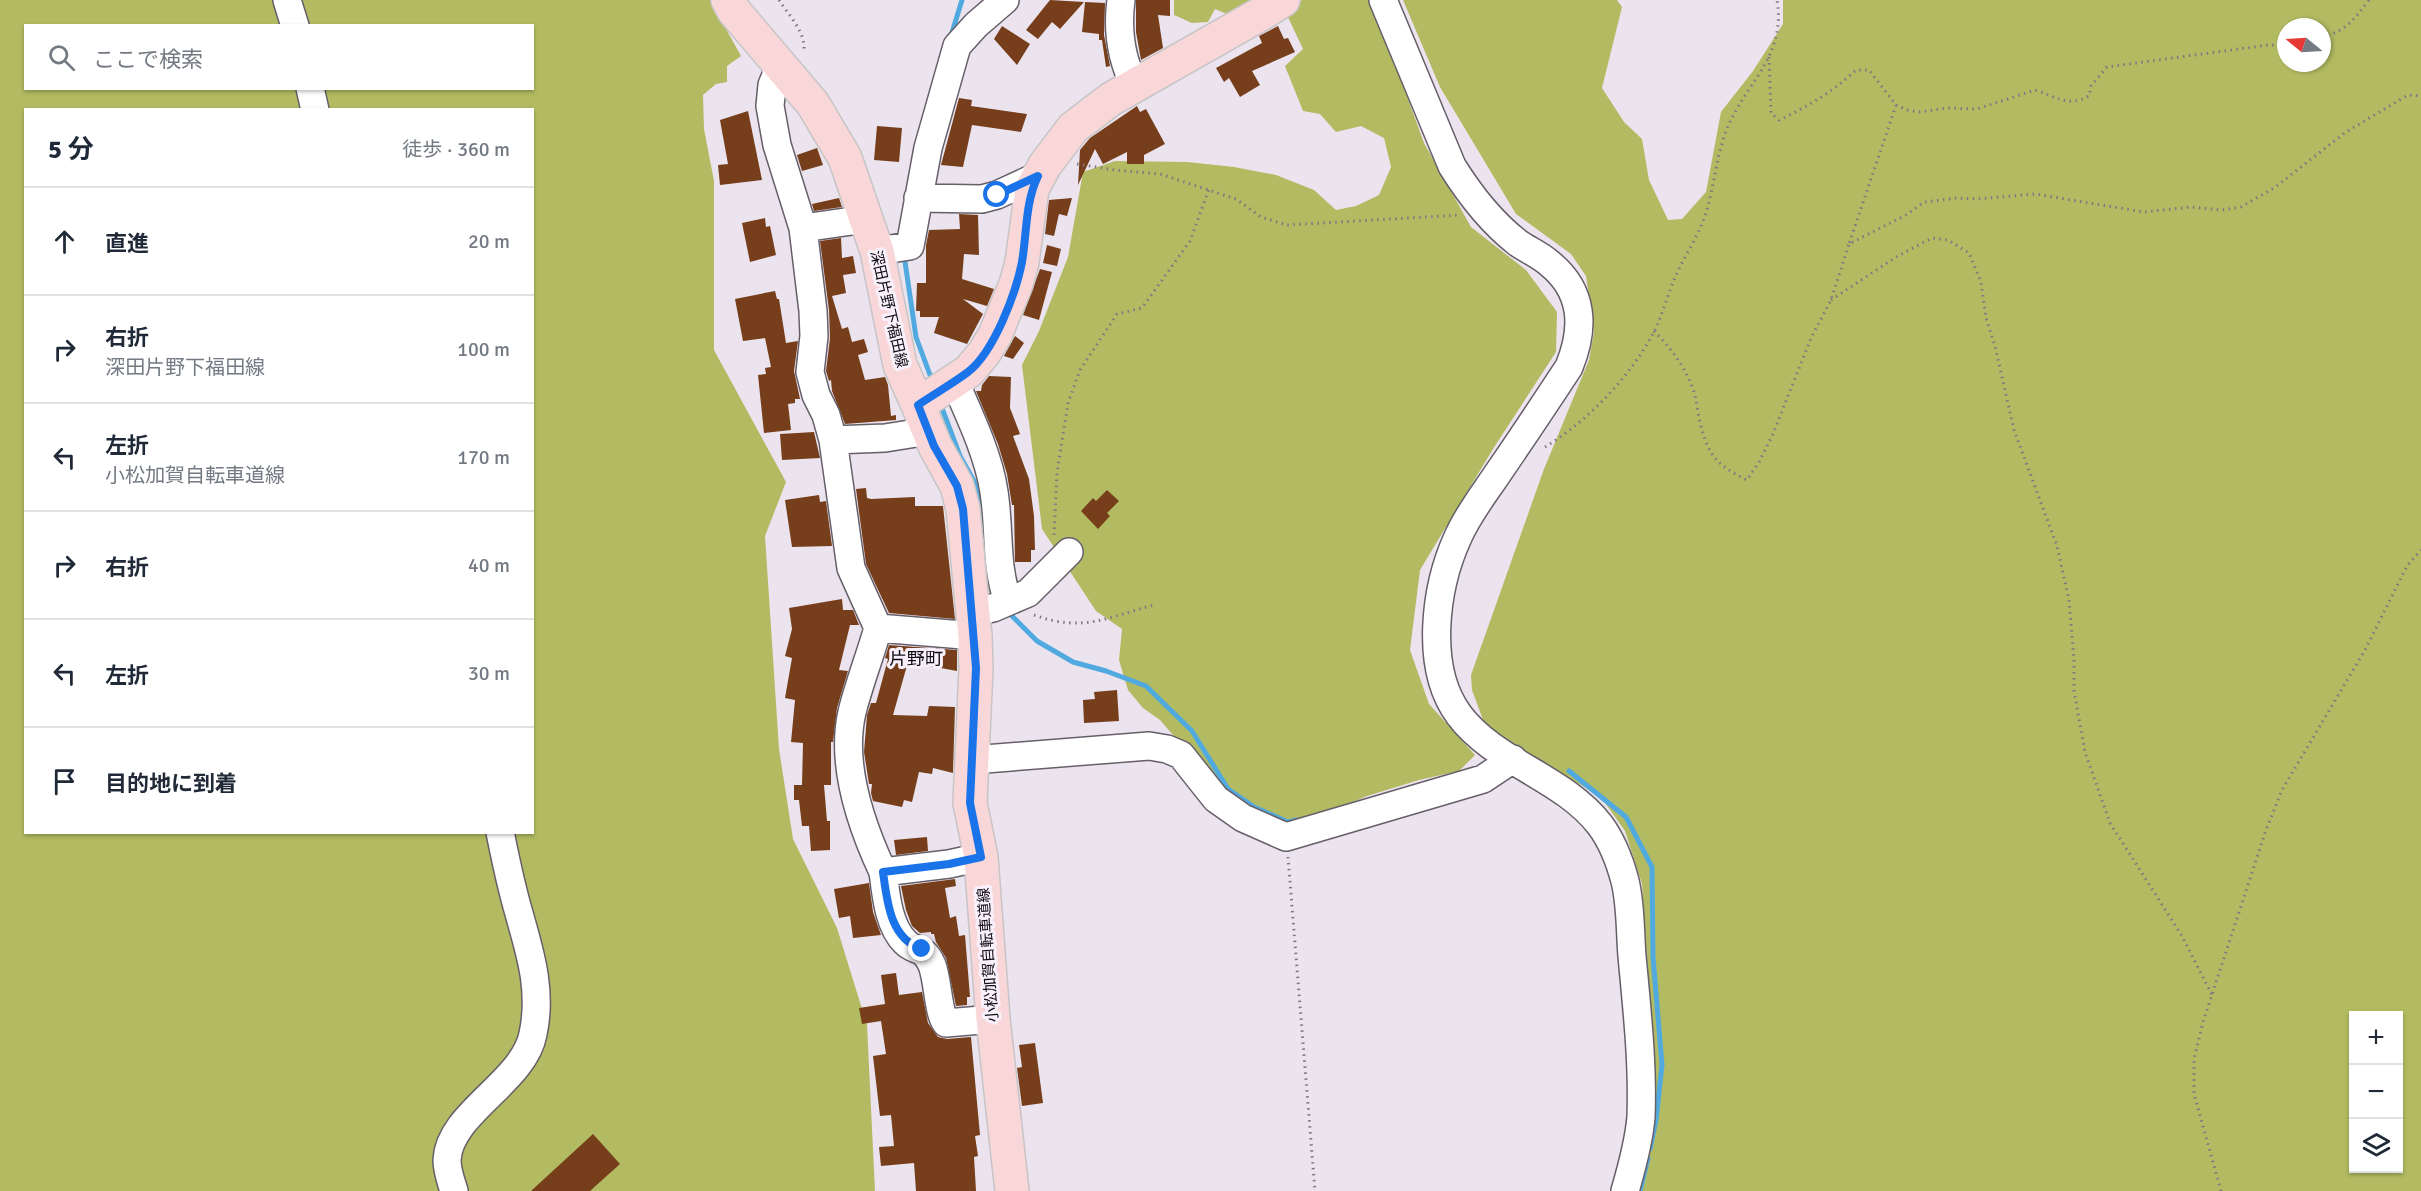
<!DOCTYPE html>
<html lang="ja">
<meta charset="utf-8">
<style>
:root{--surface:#fff;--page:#f6f6f7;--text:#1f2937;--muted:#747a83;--line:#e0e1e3}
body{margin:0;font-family:Signika,"Noto Sans JP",sans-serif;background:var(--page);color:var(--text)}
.controls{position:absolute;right:18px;bottom:18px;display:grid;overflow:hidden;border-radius:0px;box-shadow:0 2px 4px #0004}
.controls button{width:54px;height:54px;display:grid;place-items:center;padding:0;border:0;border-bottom:2px solid var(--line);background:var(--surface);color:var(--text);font:30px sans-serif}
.compass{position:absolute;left:2277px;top:18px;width:54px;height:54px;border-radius:50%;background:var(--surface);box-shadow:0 2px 4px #0004;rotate:288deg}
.stop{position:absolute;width:18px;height:18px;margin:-14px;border:4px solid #1a73e8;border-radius:50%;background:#fff}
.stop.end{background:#1a73e8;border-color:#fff;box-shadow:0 2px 6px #0008}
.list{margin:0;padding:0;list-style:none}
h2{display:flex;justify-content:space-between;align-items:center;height:78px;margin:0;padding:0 24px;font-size:26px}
h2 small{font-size:20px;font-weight:400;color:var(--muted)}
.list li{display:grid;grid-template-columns:39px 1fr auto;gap:18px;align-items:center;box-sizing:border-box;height:108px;padding:0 24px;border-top:2px solid var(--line)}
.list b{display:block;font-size:22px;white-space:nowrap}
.list p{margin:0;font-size:20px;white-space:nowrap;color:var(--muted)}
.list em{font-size:20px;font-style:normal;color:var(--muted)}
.icon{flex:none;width:33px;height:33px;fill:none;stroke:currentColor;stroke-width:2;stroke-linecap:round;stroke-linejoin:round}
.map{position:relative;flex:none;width:2421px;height:1191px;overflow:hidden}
.search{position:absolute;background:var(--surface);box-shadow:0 2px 4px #0004;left:24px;top:24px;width:510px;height:66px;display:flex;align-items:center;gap:15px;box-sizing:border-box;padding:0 21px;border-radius:0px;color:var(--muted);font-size:22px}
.panel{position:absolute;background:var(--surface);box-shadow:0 2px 4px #0004;left:24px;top:108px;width:510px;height:726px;border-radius:0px}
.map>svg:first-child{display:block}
</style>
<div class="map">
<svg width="2421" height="1191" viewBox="0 0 2421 1191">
<rect width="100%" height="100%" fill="#ebe3ee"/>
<path fill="#b2bb61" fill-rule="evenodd" d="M0,0H710L741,56L727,66V82L716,84L703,95L704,129L714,181V350L786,482L765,536L779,749L793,839L837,928L867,1025L875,1191H0ZM26,26H532V88H26ZM26,110H532V832H26Z
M1174,0H1267L1236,18L1215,9L1208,22L1192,23L1174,15Z
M1302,0H1372L1424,143L1471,227L1526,270L1557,312L1556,352L1493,449L1420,570L1410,650L1429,704L1475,755L1459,771L1419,780L1367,796L1304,822L1279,824L1224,794L1160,720L1143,708L1128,690L1119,660L1122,629L1096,611L1042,529L1022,365L1039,331L1068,257L1083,172L1115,161L1187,162L1234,167L1276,175L1314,190L1336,210L1356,206L1379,195L1391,167L1384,138L1361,126L1336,132L1320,114L1303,111L1285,66L1303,49L1286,13Z
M1403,0H1617L1622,7L1602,88L1624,122L1642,139L1649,180L1668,220L1682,219L1706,192L1721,112L1753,71L1783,24V0H2421V1191H1636L1656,1102L1642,884L1625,831L1601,797L1486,728L1472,690L1471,675L1544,469L1589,360L1594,332L1586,276L1571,254L1516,214L1440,87ZM2286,27H2322V63H2286ZM2354,1016H2398V1168H2354Z"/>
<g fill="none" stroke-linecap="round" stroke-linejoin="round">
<path stroke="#51aadf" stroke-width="5" d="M951,36L962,0
M904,255L916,337L933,383
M940,403L960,456L975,483L984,523
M1007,611L1037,641L1073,662L1106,671L1146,686L1192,731L1228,789L1254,807L1288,822L1297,820
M1569,771L1626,817L1652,867L1653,957L1662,1065L1656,1120L1650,1149
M1640,1191L1648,1158"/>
</g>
<path fill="#763e1a" d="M1050,0L1084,2L1060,29L1052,22L1038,39L1026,30Z
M1136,0H1170V16L1158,15L1163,48L1141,60L1136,32Z
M1085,2L1105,3L1104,35L1110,66L1106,67L1102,40H1099V34L1082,32Z
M1002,26L1030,44L1017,65L994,39Z
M1278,26L1284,39L1288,38L1295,52L1252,71L1260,85L1240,97L1229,78L1224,82L1216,68L1262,43L1259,36Z
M959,98L972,100L971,106L1027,114L1021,132L972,125L963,167L941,165Z
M1137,106L1140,112L1146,109L1165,144L1144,155V164H1127V152L1103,164L1095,149L1078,185L1080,150L1090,138Z
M748,111L762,180L720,185L718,165L728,164L720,120Z
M877,126L902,128L899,162L874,160Z
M817,148L823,165L802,171L797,155Z
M839,198L842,207L814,211L812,204Z
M1072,198L1067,216L1059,214L1054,236L1045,234L1049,200Z
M959,214L978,215L979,255L964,254L962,279L994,289L987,306L963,299L983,314L967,344L934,333L939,317H920V311H916L917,283H926V245L929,230L960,229Z
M765,218L766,227L770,226L776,255L750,262L742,223Z
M841,238L842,258L853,256L856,273L843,275L846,293L832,296L842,329L848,327L852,342L864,339L868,352L858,355L865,380L885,377L888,385L891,416L896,415V420L845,424L832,391L831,380L829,381L826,371L830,338L829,310L820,241Z
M1047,245L1061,249L1057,266L1043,263Z
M1040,269L1052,272L1039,320L1023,315Z
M775,291L777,299H779L786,343L798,341L794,371L800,399H795V403L788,404L791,430L764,433L758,375L766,374L765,368L771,367L765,338L743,341L735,299Z
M1015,336L1024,343L1013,359L1004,356Z
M989,376L1011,377L1010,408L1020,434L1013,436L1029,479L1034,516L1035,550H1031V562H1015L1014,505H1012L1007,474L998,444L976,391H981L982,385Z
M814,432L820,458L782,460L780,434Z
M866,488L867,498L871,499L915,497V506H943L955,619L889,613L866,564L856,489Z
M1107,490L1119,501L1107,513L1110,516L1098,529L1081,511L1093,498L1096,501Z
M819,495L820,502L826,501L832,546L792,547L785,500Z
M842,599L843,610H853L859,625H850L839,670L848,671L837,708L833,742H831V785H824L827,821H830V850L811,851L809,826H802L799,800H794V785H802L803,743L791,742L795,700L785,698L792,658L785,656L792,629L789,608Z
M889,645L957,650V671L908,662L893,715L927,716L929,706L955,707L953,773L933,768L932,774L919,772L912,802L904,800L902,807L873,801L871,793L872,784H869L864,752L867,715L871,703H876L888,659L885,658Z
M1117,690L1119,721L1084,723L1083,700L1095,699L1094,692Z
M927,837L928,851L896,855L894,840Z
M955,879L956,886L945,888L950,918L956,916L959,936L965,935L970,997H967V1005L956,1006L946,958L936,942L934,934H931V932L920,933L912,926L906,910L901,886Z
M869,883L873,912L881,935L853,938L850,916L839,918L834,889Z
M896,973L899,995L922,992L928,1023L938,1037L947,1039L971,1037L980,1135L975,1136L978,1156L974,1157L976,1191H916L914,1163L881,1166L879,1147L894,1146L891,1115L880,1116L873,1056L886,1054L881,1021L862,1024L859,1008L885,1004L881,975Z
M1035,1043L1043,1103L1022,1106L1017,1068L1022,1067L1019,1045Z
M593,1134L620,1164L590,1191H531Z"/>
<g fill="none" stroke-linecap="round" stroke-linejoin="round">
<defs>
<path id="minor" d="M287,0L295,26
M1121,0C1117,30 1121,59 1135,86
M1383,0L1452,166C1470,195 1491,222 1518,243C1528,250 1540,255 1549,263C1584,291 1585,328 1569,367C1546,402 1522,438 1498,473C1484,494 1468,514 1458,537C1435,587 1424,668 1459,715C1495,763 1563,777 1600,825C1612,841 1620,862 1625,881C1631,905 1630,932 1632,956C1637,1010 1643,1063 1641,1117C1639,1142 1632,1167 1625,1191
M780,66L772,85L770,106L777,145L803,228L813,311L814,336L810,372L816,395L826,415L833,440L851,568L878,628C870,656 859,684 852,712C840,764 861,825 883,872L949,864L981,857
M310,88L315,110
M918,198L982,199L997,195L1038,176
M803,228L866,219
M877,251L910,246L928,148L957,46L976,25L1005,0
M954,380C969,414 989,456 994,492C1000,529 995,566 1008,601
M833,440L885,438L929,431
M973,612L993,608L1028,593L1069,552
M878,628L975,636
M972,760L1149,746L1167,749L1181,755L1216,799L1243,818L1286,837L1483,779L1513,759
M883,872C886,894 888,925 905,942C916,953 923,945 932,965C938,980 938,1013 946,1023L993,1019
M454,1191C451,1181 447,1171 447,1160C449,1113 524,1082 533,1034C544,982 525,940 513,891C508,871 504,852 500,832"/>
<path id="major" d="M728,0L734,11L813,104L845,158L877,251L900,365L918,405L969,371L984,353L995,335L1016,284L1022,262L1032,189L1045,165L1073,128L1111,99L1266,11L1283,0
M918,405L935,446L957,486L963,509L975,636L976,668L970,803L981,857L993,1019L1012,1191"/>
</defs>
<use href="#minor" stroke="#665f69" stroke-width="30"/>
<use href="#major" stroke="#c6c5c6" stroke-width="36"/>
<path stroke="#7e7880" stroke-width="3" stroke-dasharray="1.5 4.5" stroke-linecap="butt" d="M779,0C790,17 806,32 804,53
M2322,37C2347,31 2354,19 2369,0
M1769,57L1771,113L1779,120C1807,107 1834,91 1856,70H1869L1896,105L1849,244L1906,215L1924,202L1957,198L1977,199L2035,194L2144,212L2191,207L2222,210L2241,207L2274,188L2346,132L2408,95L2421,96
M1896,105L1907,110L1920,112L1948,108L1977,109L2035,90C2055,96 2068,108 2089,96L2091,86L2107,67L2268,45H2286
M1077,164L1115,170L1160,174L1236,199L1261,217L1287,225L1460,215
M1831,300L1896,257L1932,238L1948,240L1969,253L1981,282L1986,318L1995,346L2014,430L2057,546L2069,600L2074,660V691L2085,752L2110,823L2182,936L2212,995
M1654,331C1671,348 1685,367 1693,389C1697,399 1697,411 1700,422C1708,455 1716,465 1747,480L1759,462L1773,434L1811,338L1831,300L1849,244
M1545,447C1589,420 1629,378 1654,332C1663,314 1668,292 1677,273C1686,254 1698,236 1705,216C1715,186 1716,153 1729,124C1750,79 1786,54 1777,0
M1054,535L1057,473L1068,403L1080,370L1117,314L1142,308L1190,241L1209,189
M1034,615C1084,633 1107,617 1154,605
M1288,857L1315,1191
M2221,1191L2194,1094V1059L2203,1022L2266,830L2282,790L2365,650L2407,566L2421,550"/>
<use href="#minor" stroke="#fff" stroke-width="27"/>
<use href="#major" stroke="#f9d7d9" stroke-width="33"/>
</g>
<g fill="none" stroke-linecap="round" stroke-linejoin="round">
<path stroke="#1a73e8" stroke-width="8" d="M922,949C890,939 887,901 883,872L949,864L981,857L970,803L976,668L963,509L957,486L934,446L918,405C934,394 952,384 968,372C994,352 1016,293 1022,262C1027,233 1025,203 1038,176L997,195"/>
</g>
<g text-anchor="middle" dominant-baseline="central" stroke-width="6" stroke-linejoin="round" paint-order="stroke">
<g font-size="15" fill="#100d11" stroke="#f8f0fb">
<text transform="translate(889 309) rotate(77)">深田片野下福田線</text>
<text transform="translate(988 955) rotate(-94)">小松加賀自転車道線</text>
</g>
<g font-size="18" fill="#100d11" stroke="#f8f0fb">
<text x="916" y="659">片野町</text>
</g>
</g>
</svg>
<div class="controls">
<button>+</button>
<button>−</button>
<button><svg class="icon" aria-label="layers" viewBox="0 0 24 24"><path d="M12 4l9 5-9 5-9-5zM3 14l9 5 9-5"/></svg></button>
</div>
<svg class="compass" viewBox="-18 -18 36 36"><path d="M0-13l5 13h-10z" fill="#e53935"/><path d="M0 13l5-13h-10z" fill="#747a83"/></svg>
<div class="stop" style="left:997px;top:195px"></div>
<div class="stop end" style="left:922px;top:949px"></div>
<div class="search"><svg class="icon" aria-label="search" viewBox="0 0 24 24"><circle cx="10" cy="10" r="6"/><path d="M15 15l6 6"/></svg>ここで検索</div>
<section class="panel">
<h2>5 分<small>徒歩 · 360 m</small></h2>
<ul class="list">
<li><svg class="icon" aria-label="ahead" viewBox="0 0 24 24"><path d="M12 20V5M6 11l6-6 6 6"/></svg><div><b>直進</b></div><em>20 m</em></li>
<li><svg class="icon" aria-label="right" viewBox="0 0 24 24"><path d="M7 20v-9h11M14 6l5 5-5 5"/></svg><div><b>右折</b><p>深田片野下福田線</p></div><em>100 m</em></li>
<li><svg class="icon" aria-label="left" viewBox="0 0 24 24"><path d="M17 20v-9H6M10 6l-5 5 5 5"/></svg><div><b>左折</b><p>小松加賀自転車道線</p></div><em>170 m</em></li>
<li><svg class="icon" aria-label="right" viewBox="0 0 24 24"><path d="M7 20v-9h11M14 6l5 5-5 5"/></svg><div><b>右折</b></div><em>40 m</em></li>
<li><svg class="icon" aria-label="left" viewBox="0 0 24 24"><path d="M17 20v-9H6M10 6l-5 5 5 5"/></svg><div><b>左折</b></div><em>30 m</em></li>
<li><svg class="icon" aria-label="arrive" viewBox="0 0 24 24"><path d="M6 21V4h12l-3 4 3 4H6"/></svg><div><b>目的地に到着</b></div></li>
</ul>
</section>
</div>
